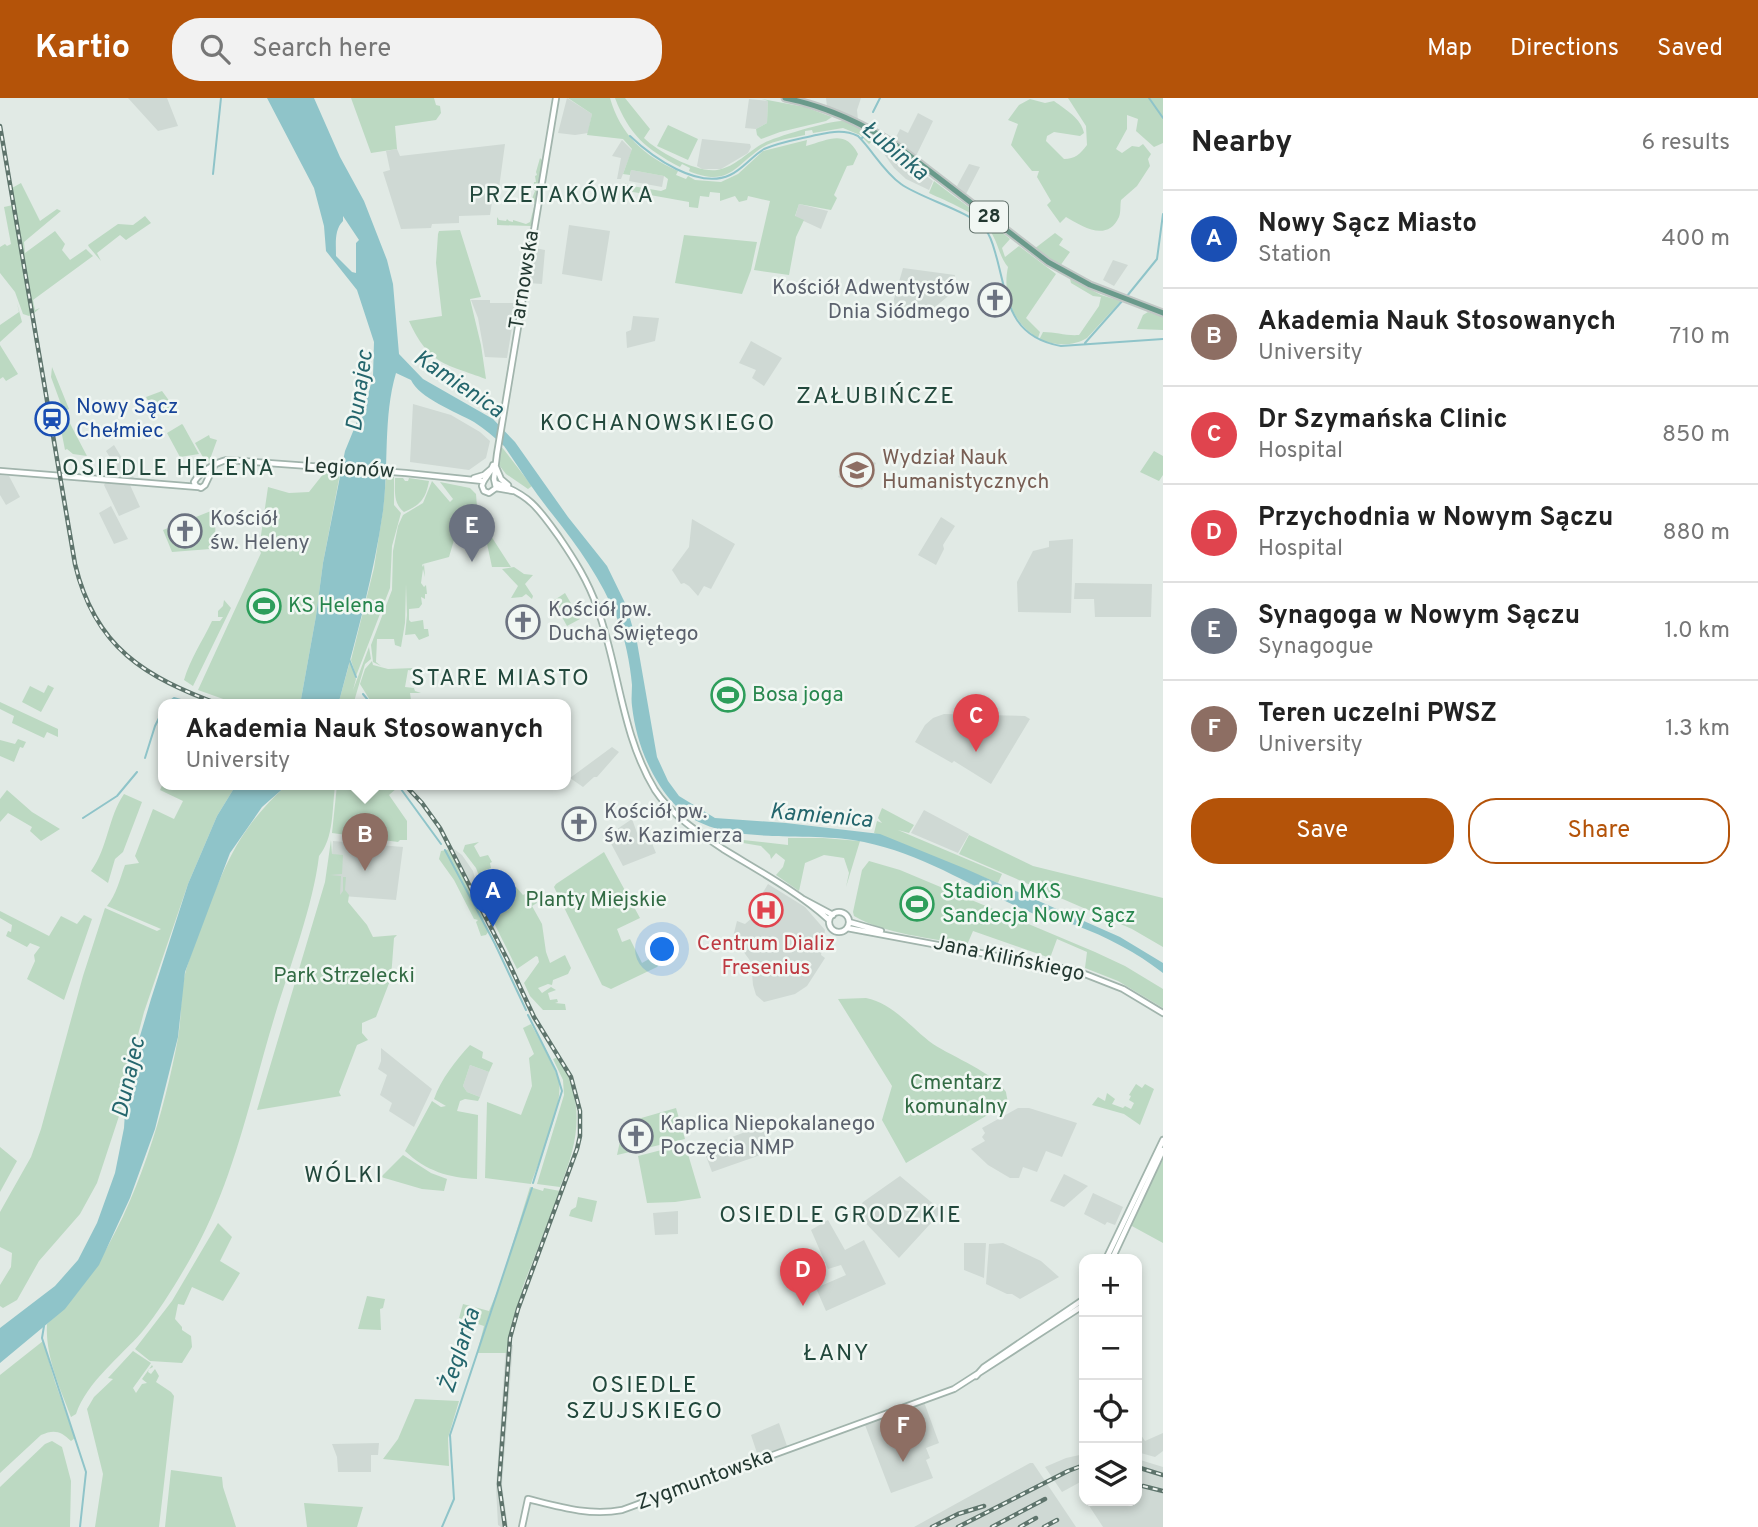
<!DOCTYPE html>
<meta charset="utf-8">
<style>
:root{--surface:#fff;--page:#f2f2f2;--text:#222;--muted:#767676;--line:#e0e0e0;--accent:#b45309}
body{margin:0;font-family:Overpass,sans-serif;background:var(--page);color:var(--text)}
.controls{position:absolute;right:21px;bottom:21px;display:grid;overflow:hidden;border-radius:14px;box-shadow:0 4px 10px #0003}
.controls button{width:63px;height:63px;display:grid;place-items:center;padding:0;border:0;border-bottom:2px solid var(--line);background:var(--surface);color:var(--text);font:35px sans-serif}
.you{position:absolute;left:663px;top:852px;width:24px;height:24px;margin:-18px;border:5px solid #fff;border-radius:50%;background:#1a73e8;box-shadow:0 0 0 10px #1a73e833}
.badge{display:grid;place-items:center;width:46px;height:46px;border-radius:50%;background:var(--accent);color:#fff;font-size:23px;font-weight:700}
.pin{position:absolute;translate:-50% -58px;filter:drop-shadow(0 2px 4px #0008)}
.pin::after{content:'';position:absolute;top:37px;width:24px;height:21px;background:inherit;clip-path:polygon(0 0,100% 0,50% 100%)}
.popup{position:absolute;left:158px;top:601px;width:413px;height:91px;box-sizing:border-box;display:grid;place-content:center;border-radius:14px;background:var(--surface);filter:drop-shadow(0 2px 5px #0005);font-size:23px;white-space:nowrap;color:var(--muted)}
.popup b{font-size:26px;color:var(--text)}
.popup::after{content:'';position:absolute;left:50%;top:100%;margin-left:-14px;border:14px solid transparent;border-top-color:var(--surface)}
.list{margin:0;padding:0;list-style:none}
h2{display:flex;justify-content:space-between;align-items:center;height:91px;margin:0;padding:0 28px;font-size:30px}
h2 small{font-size:23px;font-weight:400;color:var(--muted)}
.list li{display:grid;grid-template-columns:46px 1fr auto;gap:21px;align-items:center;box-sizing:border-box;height:98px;padding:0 28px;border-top:2px solid var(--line)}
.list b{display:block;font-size:26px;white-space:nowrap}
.list p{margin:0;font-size:23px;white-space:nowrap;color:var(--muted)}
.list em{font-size:23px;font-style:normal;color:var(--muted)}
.actions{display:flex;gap:14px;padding:21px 28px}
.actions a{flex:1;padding:16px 0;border:2px solid var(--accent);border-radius:28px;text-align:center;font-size:24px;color:var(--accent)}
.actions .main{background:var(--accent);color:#fff}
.icon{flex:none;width:38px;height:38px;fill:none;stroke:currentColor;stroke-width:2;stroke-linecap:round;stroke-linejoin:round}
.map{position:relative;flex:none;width:1163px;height:1429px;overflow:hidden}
header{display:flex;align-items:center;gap:42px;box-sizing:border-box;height:98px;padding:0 35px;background:var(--accent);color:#fff}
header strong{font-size:33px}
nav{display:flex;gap:38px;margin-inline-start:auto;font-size:24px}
.search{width:490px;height:63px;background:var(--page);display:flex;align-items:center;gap:18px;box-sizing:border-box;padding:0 24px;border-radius:28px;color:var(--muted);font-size:26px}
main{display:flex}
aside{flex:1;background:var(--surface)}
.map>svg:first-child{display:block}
</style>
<header>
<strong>Kartio</strong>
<div class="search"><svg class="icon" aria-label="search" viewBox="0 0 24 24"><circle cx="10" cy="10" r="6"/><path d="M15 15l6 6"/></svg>Search here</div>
<nav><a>Map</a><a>Directions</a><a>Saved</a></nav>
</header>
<main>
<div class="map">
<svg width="1163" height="1429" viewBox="0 0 1163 1429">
<rect width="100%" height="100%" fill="#e1eae5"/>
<path fill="#cfd9d4" d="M128,0H167L178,28L158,33Z
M567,0L592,16L588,35L575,37L558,35Z
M826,0H861L857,12L858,22L827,9Z
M749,1L768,3L767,25L756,31L745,30Z
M918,15L933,23L916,58L895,41L900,31L908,35Z
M702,41L750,46L751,49L748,55L721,71H702L697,68Z
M622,42L632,52L621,81H617L621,60L612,58Z
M883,45L933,83L929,92L906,81L894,70L884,56L881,46Z
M505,46L499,90L494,91L490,117L459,118V125L432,126L431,130L401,131L383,74L390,72L386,53L397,51L400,58Z
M969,66L980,69L966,96L957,88Z
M631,72L664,78L662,89L629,83Z
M799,106L828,113L821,131L795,119Z
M569,127L610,133L602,183L562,176Z
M535,150L545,152L542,186L528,185Z
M1113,162L1128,167L1114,188L1103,182Z
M903,170L955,177L952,195L919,222L905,218L895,212L894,201Z
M471,202H490V205H516L507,260L485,259L478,220Z
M633,218L659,220L655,243L627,250L626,234L631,232Z
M751,243L782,260L764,288L752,280L756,272L739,265Z
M413,306L451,317L480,334L490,343L486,360L469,372L410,364Z
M114,347L131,375L134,380L122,379L106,353Z
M851,354L876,365L862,392L838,379Z
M0,377L9,378L20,399L6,407L0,397Z
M106,384L130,387L140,409L119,418L104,387Z
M111,408L128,441L114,446L99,415Z
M941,419L955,428L943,447L944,451L936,467L918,457Z
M692,421L735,446L711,491L704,488L698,498L689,488L684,485L681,486L672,472L689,449Z
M1073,441L1071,515L1018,514L1017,484L1033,453L1049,449V443Z
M1075,485L1152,486L1151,519H1095L1094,501H1074Z
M944,616L1025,618L1030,621L991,686L954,663L952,665L915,644L925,627L933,620Z
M612,649L619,654L597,679H594L583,689L570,680Z
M924,712L969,736L958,755L911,735Z
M632,721L641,746L651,743L656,755L623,768L607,738Z
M333,743L403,749L396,802L329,797Z
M454,751L462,757L473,773L480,799L496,834L492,836L448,753Z
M768,786L805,809L825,832L821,857L825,860L807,888L795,896L764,904L756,897L753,887L751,864L733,839L737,823L745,826L754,818L750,816Z
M381,950L432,991L414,1029L389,1013L392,1005L380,997L387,977L378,971L381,963Z
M470,967L489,974L480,999L467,994L463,988Z
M1018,1010H1029L1077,1025L1062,1059L1046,1053L1037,1074L1023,1069L1019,1080H1010L988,1067L971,1051L985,1043L982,1039L985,1035L982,1030Z
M761,1028L772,1053L712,1074L703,1050Z
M1064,1076L1088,1088L1064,1109L1050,1103Z
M900,1078L942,1113L899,1160L856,1115L863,1104Z
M1093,1095L1123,1109L1115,1127L1107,1124L1105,1127L1084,1116Z
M678,1113V1136L655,1137L653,1115Z
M828,1122L845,1152L864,1142L886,1186L826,1213L816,1190L846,1177L841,1167L828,1171L811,1132Z
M964,1145H986L984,1180L964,1172Z
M1003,1145L1041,1163L1059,1179L1020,1201L1012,1196H1007L986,1186L989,1146Z
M506,1246L513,1247L502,1387L508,1429H501L498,1427L496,1389Z
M924,1304L939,1345L926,1350L930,1360L926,1362L933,1380L891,1395L865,1327Z
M779,1325L787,1348L758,1358L751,1337Z
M1163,1335V1353L1155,1359L1137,1354V1340L1141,1337L1145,1343Z
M379,1345L378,1357H371V1374H338L337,1359L332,1346Z
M1084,1356V1382L1062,1394L1045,1369L1066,1360Z
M1137,1361L1163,1369V1429H1103L1086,1403H1137Z
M1030,1365H1033L1076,1429H914Z"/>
<path fill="#bcd9c2" d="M351,0H434L436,7L440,8L441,15L436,22L395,28L397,51L371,55Z
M568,0H610C620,36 644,58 678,73L676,77L686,81L688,78L695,82L721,84L738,76L763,53L807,42L806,48C829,42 845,31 858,56L853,67L847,68L834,97L837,100L831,112L799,106L795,118L804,122L796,139L789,177L754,172L770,103L748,98L747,102L739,104L735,98L720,103V95L710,94L709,99L700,98L698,110L689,109V104L622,92L623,87L626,85V87L661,93L666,91L668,81L664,78L631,72L630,77L623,76L632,51L623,41L587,37L592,16Z
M615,0H625L650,31L644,40C658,54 697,75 717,72C736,69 748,53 764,45C774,39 833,22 842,23C853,24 869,34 874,42L869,46L860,37L843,30L813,35L812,32L805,33V37C792,40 775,42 763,49C735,67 730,89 691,74L689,73L690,70L682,66L680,69C646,51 629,37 615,0Z
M1068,0H1163V45L1154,49L1136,33L1138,21L1127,17V31L1116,51L1122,55L1132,48L1139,49L1143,46L1151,56L1148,61L1150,68L1137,88L1121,102C1120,107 1121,114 1119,119C1107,145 1082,128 1066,119L1060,125L1047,107L1051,103L1037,79L1039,73H1032L1011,47L1018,26L1008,22L1019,7L1030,1L1045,5L1054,3C1066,12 1081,20 1084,35L1080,38L1054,34L1047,38L1046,43L1064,61C1075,61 1080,56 1087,47L1086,28Z
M762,1L805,9L832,19L826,23L780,34L761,41L757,37L756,31L767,25L768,3Z
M668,27L698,41L688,62L657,48Z
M540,60L543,63L531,128L497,127V119L499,122L506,123L507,121L509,123L513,124V122L526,126L530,124L535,105L531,103L535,93L533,91H535L534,84H536L535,78L537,77L536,74Z
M934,83C959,103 986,120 1010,141L1002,150L1005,159L1019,148L1056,176L1026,220L1040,234L1038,240C1013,225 1002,197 1008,169C998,157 998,141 987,129C973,113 948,104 929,95Z
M21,85L40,123L57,111L61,113L24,144L25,155L55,133L65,146L62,152L70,162L86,151L93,158L33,202L35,212L40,210L33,216L12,90Z
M13,107L31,217L29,218L23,216L15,194L0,175V149L5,146L7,148L11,146L4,109Z
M145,118L151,125L126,142L120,137L97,155L101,163L89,149L88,147L118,126L133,127Z
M460,132L481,199L470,201L481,247L486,281C446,266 429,267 409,223L442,218L436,165L438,136L439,133Z
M1055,135L1063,141L1059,147L1070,154L1060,168L1034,151Z
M684,137L757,144L751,172L742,196L675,185Z
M1070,181L1101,197L1121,203L1087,240C1072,249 1055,247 1039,242L1043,234C1056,234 1066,238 1079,237L1099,208L1101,199L1093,198L1071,185Z
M17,205L22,224L0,244V227L19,214Z
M1148,214L1163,219V232L1137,231L1143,217Z
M0,247L18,276L6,283L3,279L0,281Z
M52,269L69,311L64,314L87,358L73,356L67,351L65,352L57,311L62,309L51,279Z
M162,293L173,308L171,312L155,315L146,299Z
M182,326L183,327L199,356L180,359L167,335Z
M209,337L210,340L217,342L209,364L204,361L195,345Z
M501,348L532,388L528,391L506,376L499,367Z
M1154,353L1163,358V377L1159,383L1140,374Z
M324,375L340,376L323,465L316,518L300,607H240L198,592L261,455L259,451L268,389L289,395L309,394Z
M386,379H394V407L401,415L392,448L390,490L356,578L351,562L374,470L383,412Z
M395,380H403L405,383H408L409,380L429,383C426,400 421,407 404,414C393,406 395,392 395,380Z
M432,383L450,404L453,401L440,384L470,390L476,396L477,409L467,423L462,419L467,427L454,442L449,459L423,466L422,467L423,469L424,466L425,479L423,471L421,485L424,489L426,487L427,496H425V501L421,499L422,506L419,510L409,511V522L411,524L423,522L424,531H428L429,538L419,542L415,536L405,537L407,517L406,486L405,525L401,549L395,547L394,541H377L376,564L381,568L373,564L371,547L392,492L393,453L398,428L403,417L423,405Z
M211,413C217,424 217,441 210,451L172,454L163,432Z
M491,438L511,469H492L486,441Z
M514,469L524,476L533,477L525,486L533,498L532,501L526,496L522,499L511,500L518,488L502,471Z
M565,495L580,521L567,528L553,503Z
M224,502L231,510L193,588L184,582C190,561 202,544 212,523H220L223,519H218V513L223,508Z
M369,549L371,561L365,566L353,607H338L350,563L356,581L353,592Z
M372,563L373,567L388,571L414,570V573L408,572L405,589L414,590L415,593L421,595H410L411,602L434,601L436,607L434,604L431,607H373L360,586L365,571Z
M48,587L54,590L41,614L22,604L30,588L44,595Z
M0,604L58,631V639L47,634L44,640L12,625L14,618L0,611Z
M18,641L26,644L23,650L20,649L14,664L0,658V642L15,646Z
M164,683V687H236L217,718L188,786L144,914L124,990L122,1009L97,1085L80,1116L39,1163L17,1202L3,1210L0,1208V1187L11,1169L12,1155L0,1149V1114L31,1059L41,1031L83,878L105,810L157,833L161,831L107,808C116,797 120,781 125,767L139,765L135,758L153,711L174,721L183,703L160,692Z
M287,687L335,688C332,711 334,740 319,758C313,808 290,868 275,917C250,1000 233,1088 189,1163C175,1187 160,1212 142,1234C120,1259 87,1284 76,1316L71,1319C60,1290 45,1258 47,1226C120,1164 161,1033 178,940C182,918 180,893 186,872C191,855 198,838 204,821C226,764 240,729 287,687Z
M337,687H395L397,690L389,697L407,723V742H400L398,744L332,735Z
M7,692L32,714L60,731L41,743L30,733L32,729L8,715L0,724V701Z
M124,696L142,704L123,754L115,761L108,785L91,773C108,750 108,719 124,696Z
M882,710L914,727L909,735L898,732L1002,776L998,785L874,735L877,723L882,725L878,720Z
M969,737L1033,768L1163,800V849L1132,831L959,756Z
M788,740H823L860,743L846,789L849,775L844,760L824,757L805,765L799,793L776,777L783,769L785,762L776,755L771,761L770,757L761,748L743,745V742L788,747Z
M331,742L332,756L343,757L342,776L330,777L341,778L340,797L343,793V779H346L345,792L349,797L348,804L367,827L373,839L397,837L394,840L391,880L376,919L362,925V935L368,942L357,947L339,994L341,998L257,1012L325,784Z
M479,744L474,748L480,759L488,757L492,764L490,765L491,770L481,774L486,773L495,790L516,789L523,797L529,794L540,795L534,798L537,805L532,808L542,826L546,854L550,865L565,857L571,870L568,876L553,882L552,887L548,886L538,890L542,895L551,889L556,892L548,895L550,902L557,901L558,904L555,905L565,906L566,912H543L530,898L524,885L539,864L538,859L536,858L517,871L488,813L482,795L501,804L484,791L476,770L463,753L465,747Z
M451,751L486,821L482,822L488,834L486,837L481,838L476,824L478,822L474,821L454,782L439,761L441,753Z
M604,754L640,820L617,831L622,844L630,841L642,865L649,861L652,865L659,861L661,865L657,869L611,891L602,887L554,789L556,786Z
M869,763L900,772L1095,854L1125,868L1163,891V910L1118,883L1085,870L1087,854L1057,841L1050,860L973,833L967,847C931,840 885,836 854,818L853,814L862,772Z
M0,813L49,838L61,818L77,826L84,817L92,821L64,902L27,881L35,863L34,857L40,849L30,845L27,849L6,838L8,833L11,834L12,827L0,820Z
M866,900C893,905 912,931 933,946C953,959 994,975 1006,994C1006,995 1008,1004 1008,1005L906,1065L882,1022L892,988L838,901Z
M531,926C540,943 551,962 558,980C566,1003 539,1062 531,1086L485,1080L487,1004L521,1017L532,988L529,960L534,956L523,930Z
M470,947L483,954L482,960L493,965L489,974L470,967L463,988L467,994L480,999L478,1003L465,1001L460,1003L457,1013L478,1017L477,1081C449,1080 426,1073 405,1053L432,1003L441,1009L446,1008L434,1001C441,981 456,962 470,947Z
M558,959C586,1002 579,1043 560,1089L537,1086L564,997L563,982L553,961Z
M1136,986L1142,990L1145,986L1154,991L1140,1027L1124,1016L1092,1007L1098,999L1105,1003L1107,995L1115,1001L1112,1006L1123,1010L1125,1008L1131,1011L1134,1005L1129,1002L1131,998L1129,997Z
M676,1010L685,1041L617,1057L624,1025Z
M685,1046L701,1100L675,1104L647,1105L638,1058Z
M0,1049L17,1063L0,1094Z
M403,1057L431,1075L447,1081L444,1093L422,1091L381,1079Z
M1163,1061V1145L1130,1127Z
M530,1089L543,1093L544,1090L560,1093L522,1191L524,1192L512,1224L507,1255H477L484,1228L459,1220L463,1206L489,1213L500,1187Z
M578,1099L597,1103L592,1124L569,1118L571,1112L576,1109Z
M218,1125L232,1139L220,1163L240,1175L223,1203L192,1189L184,1207L178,1206L175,1221L182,1229V1232L191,1238L192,1249L182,1265L150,1263L135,1251L172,1203Z
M367,1198L385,1201L383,1210L380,1211L381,1232L358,1231Z
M43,1243L55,1284L75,1340L71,1343C61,1333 54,1331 41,1337L0,1375V1277Z
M133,1253L151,1265L133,1290L136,1295L142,1286L147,1285L142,1281L152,1267L153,1269L149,1271L148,1274L151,1276L155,1271L159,1278L156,1284L171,1294L174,1298L159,1429H95L103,1376L87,1311L94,1299L113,1281L108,1280Z
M415,1301L459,1303L448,1340L449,1368L383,1361L398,1341Z
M52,1343L62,1349L71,1383L70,1429H0V1389L45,1346Z
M171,1372L222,1379L223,1389L236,1429H165Z
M304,1405L363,1409L357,1429H307Z"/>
<path fill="#8fc4c9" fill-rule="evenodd" d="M267,0H314L340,59L364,103L387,162L393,186L399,256L423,281L493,321L515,344L568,419L607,468L626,507L637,544L657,659L668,683L679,698L715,720L786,725L880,736L966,771L1120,839L1163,865V875C1136,854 1107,839 1075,827C1062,823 1047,821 1034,816C977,792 926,757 864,744C809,731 719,752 676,708C651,682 636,644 632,608C631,601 632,594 632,587C630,566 625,539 617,520C601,481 579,450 553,417C535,395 520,371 504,348C494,339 485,331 474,324C456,314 419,300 411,282L396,275C383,319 389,368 383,413C374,476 357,536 341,596L338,607H300L316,518L323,465L345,353L368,297L373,278L374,244L357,192L326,153L324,128L314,90ZM343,118L359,142L356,145V175L352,174L336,158C336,146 334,132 343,123Z
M236,687H287L262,709L230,755L212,802L185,874L178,939L155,1031L130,1100L99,1167L65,1211L0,1265V1230L55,1188L78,1162L97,1125L115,1075L124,1030L127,982L151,901L188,786L217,718Z"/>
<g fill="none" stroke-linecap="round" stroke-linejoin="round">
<path stroke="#8fc4c9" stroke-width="2" d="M1149,0L1163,20
M873,14L880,0
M630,38C652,59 698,92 730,77C743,71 752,58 764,51C780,44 799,41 816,37C831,34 844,31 858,38C873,53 883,73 901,86C922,101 970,113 985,131C992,139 994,151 997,161C1008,203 1010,239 1061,248L1163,241
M861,41L867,35
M213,76L221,0
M1127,198L1157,161L1163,116
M1085,245L1123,202
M349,561L356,579
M363,596L372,607
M193,606L195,607
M166,607L174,600L184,603
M145,660L155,628L164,610
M398,687L441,746
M83,720L117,698L137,674
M445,752L495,846L526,912
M528,917L556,973L562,993L533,1085
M44,1228L42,1240L86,1374L80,1429
M442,1429L454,1401L450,1337L532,1090"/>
<defs>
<path id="secondary" d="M493,367C490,378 483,380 482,388L484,393L489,395L496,390
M214,368L205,387L201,390L196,388L194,384C199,375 216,364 227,362L406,375L483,383
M496,369L501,381L508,387
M0,373L198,389
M474,380L484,377L491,371
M496,385C530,397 539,411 559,439C574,461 588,483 597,509C619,569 621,636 655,692C672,718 698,734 723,751C759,773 798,794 829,822
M496,390L494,381L497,356L556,0
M496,390L513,393
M803,801L833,817
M829 824a10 10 0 1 1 20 0a10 10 0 1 1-20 0Z
M849,824L881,833
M847,830L1077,873L1123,891L1163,915
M1106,1161L1163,1042
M1112,1161L1163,1052
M976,1278L984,1269L1084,1201
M522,1429L528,1401C560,1409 589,1418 622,1412L954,1291L1084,1207"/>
<path id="primary" d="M785,0C825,8 862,25 896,47L1048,164L1090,187L1163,215"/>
</defs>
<use href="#secondary" stroke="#a1b4ac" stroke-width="8"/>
<use href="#primary" stroke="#c1c7c5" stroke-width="9"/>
<use href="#secondary" stroke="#fff" stroke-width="4.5"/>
<use href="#primary" stroke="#6a9a8b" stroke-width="5"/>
<defs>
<path id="rail" d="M0,28L75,466C95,550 145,579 221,607
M405,687L422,705L440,730L507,861L534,919L571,979L580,1013V1038L577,1051L518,1211L510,1240L499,1386L505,1429
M1137,1369L1163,1377
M1143,1388L1163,1393
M932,1429L958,1416L984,1408
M958,1429L1068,1373L1084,1367
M992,1429L1045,1401
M1020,1429L1036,1420
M1044,1429L1057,1422"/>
</defs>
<use href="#rail" stroke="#5e746c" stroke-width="4.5"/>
<use href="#rail" stroke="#f1f7f3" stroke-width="2" stroke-dasharray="5" stroke-linecap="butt"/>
</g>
<defs>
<symbol id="church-ring" viewBox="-11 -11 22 22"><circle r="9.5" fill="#f1f7f3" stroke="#6b7280" stroke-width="1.5"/><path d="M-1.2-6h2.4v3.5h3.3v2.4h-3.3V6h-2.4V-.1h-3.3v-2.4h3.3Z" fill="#6b7280"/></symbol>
<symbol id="station-ring" viewBox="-11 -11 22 22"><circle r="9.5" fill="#f1f7f3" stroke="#1a4fb4" stroke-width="1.5"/><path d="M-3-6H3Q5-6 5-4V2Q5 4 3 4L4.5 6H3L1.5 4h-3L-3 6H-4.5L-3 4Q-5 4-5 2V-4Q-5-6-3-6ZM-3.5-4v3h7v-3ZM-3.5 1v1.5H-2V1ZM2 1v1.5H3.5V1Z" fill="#1a4fb4"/></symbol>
<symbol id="university-ring" viewBox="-11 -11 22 22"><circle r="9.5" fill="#f1f7f3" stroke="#8d6e63" stroke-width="1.5"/><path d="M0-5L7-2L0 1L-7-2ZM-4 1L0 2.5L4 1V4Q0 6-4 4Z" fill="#8d6e63"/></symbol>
<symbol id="stadium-ring" viewBox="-11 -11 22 22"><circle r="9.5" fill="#f1f7f3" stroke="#2e9e5b" stroke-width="1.5"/><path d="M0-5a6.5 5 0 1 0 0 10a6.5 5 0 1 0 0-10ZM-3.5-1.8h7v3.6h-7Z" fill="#2e9e5b"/></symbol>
<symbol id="hospital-ring" viewBox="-11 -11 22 22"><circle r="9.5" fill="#f1f7f3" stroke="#e0444e" stroke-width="1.5"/><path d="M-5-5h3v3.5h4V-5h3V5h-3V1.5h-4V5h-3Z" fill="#e0444e"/></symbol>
</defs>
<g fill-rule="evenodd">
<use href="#church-ring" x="976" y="183" width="38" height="38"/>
<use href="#station-ring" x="33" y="302" width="38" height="38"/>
<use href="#university-ring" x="838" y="353" width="38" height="38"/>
<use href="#church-ring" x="166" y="414" width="38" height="38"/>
<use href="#stadium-ring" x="245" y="489" width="38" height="38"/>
<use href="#church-ring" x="504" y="505" width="38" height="38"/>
<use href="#stadium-ring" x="709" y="578" width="38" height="38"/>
<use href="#church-ring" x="560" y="707" width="38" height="38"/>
<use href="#stadium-ring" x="898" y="787" width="38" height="38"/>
<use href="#hospital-ring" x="747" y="793" width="38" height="38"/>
<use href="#church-ring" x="617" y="1019" width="38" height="38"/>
</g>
<g text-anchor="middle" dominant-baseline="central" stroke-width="5" stroke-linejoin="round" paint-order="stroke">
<rect fill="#f1f7f3" stroke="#61716b" stroke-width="2" x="970" y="103.5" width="38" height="31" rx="5"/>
<g font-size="19" font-weight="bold" fill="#233831">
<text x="989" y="119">28</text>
</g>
<g font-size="21" fill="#233831" stroke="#f1f7f3">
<text transform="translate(525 182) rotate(-81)">Tarnowska</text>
<text transform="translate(349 371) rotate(4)">Legionów</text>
<text transform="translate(1009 861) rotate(12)">Jana Kilińskiego</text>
<text transform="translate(705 1382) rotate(-20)">Zygmuntowska</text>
</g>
<g font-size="21" fill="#5b616d" stroke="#f1f7f3" text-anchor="start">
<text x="970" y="190" text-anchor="end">Kościół Adwentystów<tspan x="970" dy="24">Dnia Siódmego</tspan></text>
<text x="210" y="421">Kościół<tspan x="210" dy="24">św. Heleny</tspan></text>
<text x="548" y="512">Kościół pw.<tspan x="548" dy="24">Ducha Świętego</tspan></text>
<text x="604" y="714">Kościół pw.<tspan x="604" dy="24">św. Kazimierza</tspan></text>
<text x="660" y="1026">Kaplica Niepokalanego<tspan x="660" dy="24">Poczęcia NMP</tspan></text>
</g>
<g font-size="21" fill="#164399" stroke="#f1f7f3" text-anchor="start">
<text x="76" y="309">Nowy Sącz<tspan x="76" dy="24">Chełmiec</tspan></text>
</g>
<g font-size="21" fill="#785e54" stroke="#f1f7f3" text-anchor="start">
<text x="882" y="360">Wydział Nauk<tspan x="882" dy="24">Humanistycznych</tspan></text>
</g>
<g font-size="21" fill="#27864d" stroke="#f1f7f3" text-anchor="start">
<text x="288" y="508">KS Helena</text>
<text x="752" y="597">Bosa joga</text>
<text x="942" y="794">Stadion MKS<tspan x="942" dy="24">Sandecja Nowy Sącz</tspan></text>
</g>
<g font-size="21" fill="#326b44" stroke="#f1f7f3">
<text x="596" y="802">Planty Miejskie</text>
<text x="344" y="878">Park Strzelecki</text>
<text x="956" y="985">Cmentarz<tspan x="956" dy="24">komunalny</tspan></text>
</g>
<g font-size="21" fill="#be3a42" stroke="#f1f7f3">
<text x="766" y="846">Centrum Dializ<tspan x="766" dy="24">Fresenius</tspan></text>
</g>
<g font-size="23" font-style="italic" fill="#24666d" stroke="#f1f7f3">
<text transform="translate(894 54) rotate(40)">Łubinka</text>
<text transform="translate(458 287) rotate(34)">Kamienica</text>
<text transform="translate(361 293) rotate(-82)">Dunajec</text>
<text transform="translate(821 719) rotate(5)">Kamienica</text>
<text transform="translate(130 980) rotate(-77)">Dunajec</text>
<text transform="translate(461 1253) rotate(-72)">Żeglarka</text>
</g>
<g font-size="23" letter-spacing="2" fill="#22483c" stroke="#f1f7f3">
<text x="562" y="98">PRZETAKÓWKA</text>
<text x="876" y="299">ZAŁUBIŃCZE</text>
<text x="658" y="326">KOCHANOWSKIEGO</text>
<text x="169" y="371">OSIEDLE HELENA</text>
<text x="501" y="581">STARE MIASTO</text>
<text x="344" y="1078">WÓLKI</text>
<text x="841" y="1118">OSIEDLE GRODZKIE</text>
<text x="837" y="1256">ŁANY</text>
<text x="645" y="1288">OSIEDLE<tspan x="645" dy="26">SZUJSKIEGO</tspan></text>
</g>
</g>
</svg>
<div class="controls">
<button>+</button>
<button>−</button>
<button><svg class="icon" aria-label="locate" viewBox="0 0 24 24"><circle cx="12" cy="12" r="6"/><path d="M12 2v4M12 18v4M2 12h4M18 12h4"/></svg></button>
<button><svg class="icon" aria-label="layers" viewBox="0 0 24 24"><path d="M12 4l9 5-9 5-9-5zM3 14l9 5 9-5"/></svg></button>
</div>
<div class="you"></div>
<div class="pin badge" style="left:493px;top:829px;background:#1a4fb4">A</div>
<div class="pin badge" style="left:365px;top:773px;background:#8d6e63">B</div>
<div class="popup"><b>Akademia Nauk Stosowanych</b>University</div>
<div class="pin badge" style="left:976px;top:654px;background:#e0444e">C</div>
<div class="pin badge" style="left:803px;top:1208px;background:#e0444e">D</div>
<div class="pin badge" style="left:472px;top:464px;background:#6b7280">E</div>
<div class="pin badge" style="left:903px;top:1364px;background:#8d6e63">F</div>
</div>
<aside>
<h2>Nearby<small>6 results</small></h2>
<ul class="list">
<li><span class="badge" style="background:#1a4fb4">A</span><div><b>Nowy Sącz Miasto</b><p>Station</p></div><em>400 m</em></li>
<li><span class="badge" style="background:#8d6e63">B</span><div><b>Akademia Nauk Stosowanych</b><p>University</p></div><em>710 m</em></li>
<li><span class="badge" style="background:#e0444e">C</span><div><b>Dr Szymańska Clinic</b><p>Hospital</p></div><em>850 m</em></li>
<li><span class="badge" style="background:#e0444e">D</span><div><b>Przychodnia w Nowym Sączu</b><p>Hospital</p></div><em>880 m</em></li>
<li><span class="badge" style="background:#6b7280">E</span><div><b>Synagoga w Nowym Sączu</b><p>Synagogue</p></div><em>1.0 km</em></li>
<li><span class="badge" style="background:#8d6e63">F</span><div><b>Teren uczelni PWSZ</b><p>University</p></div><em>1.3 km</em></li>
</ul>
<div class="actions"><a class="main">Save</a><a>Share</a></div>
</aside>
</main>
